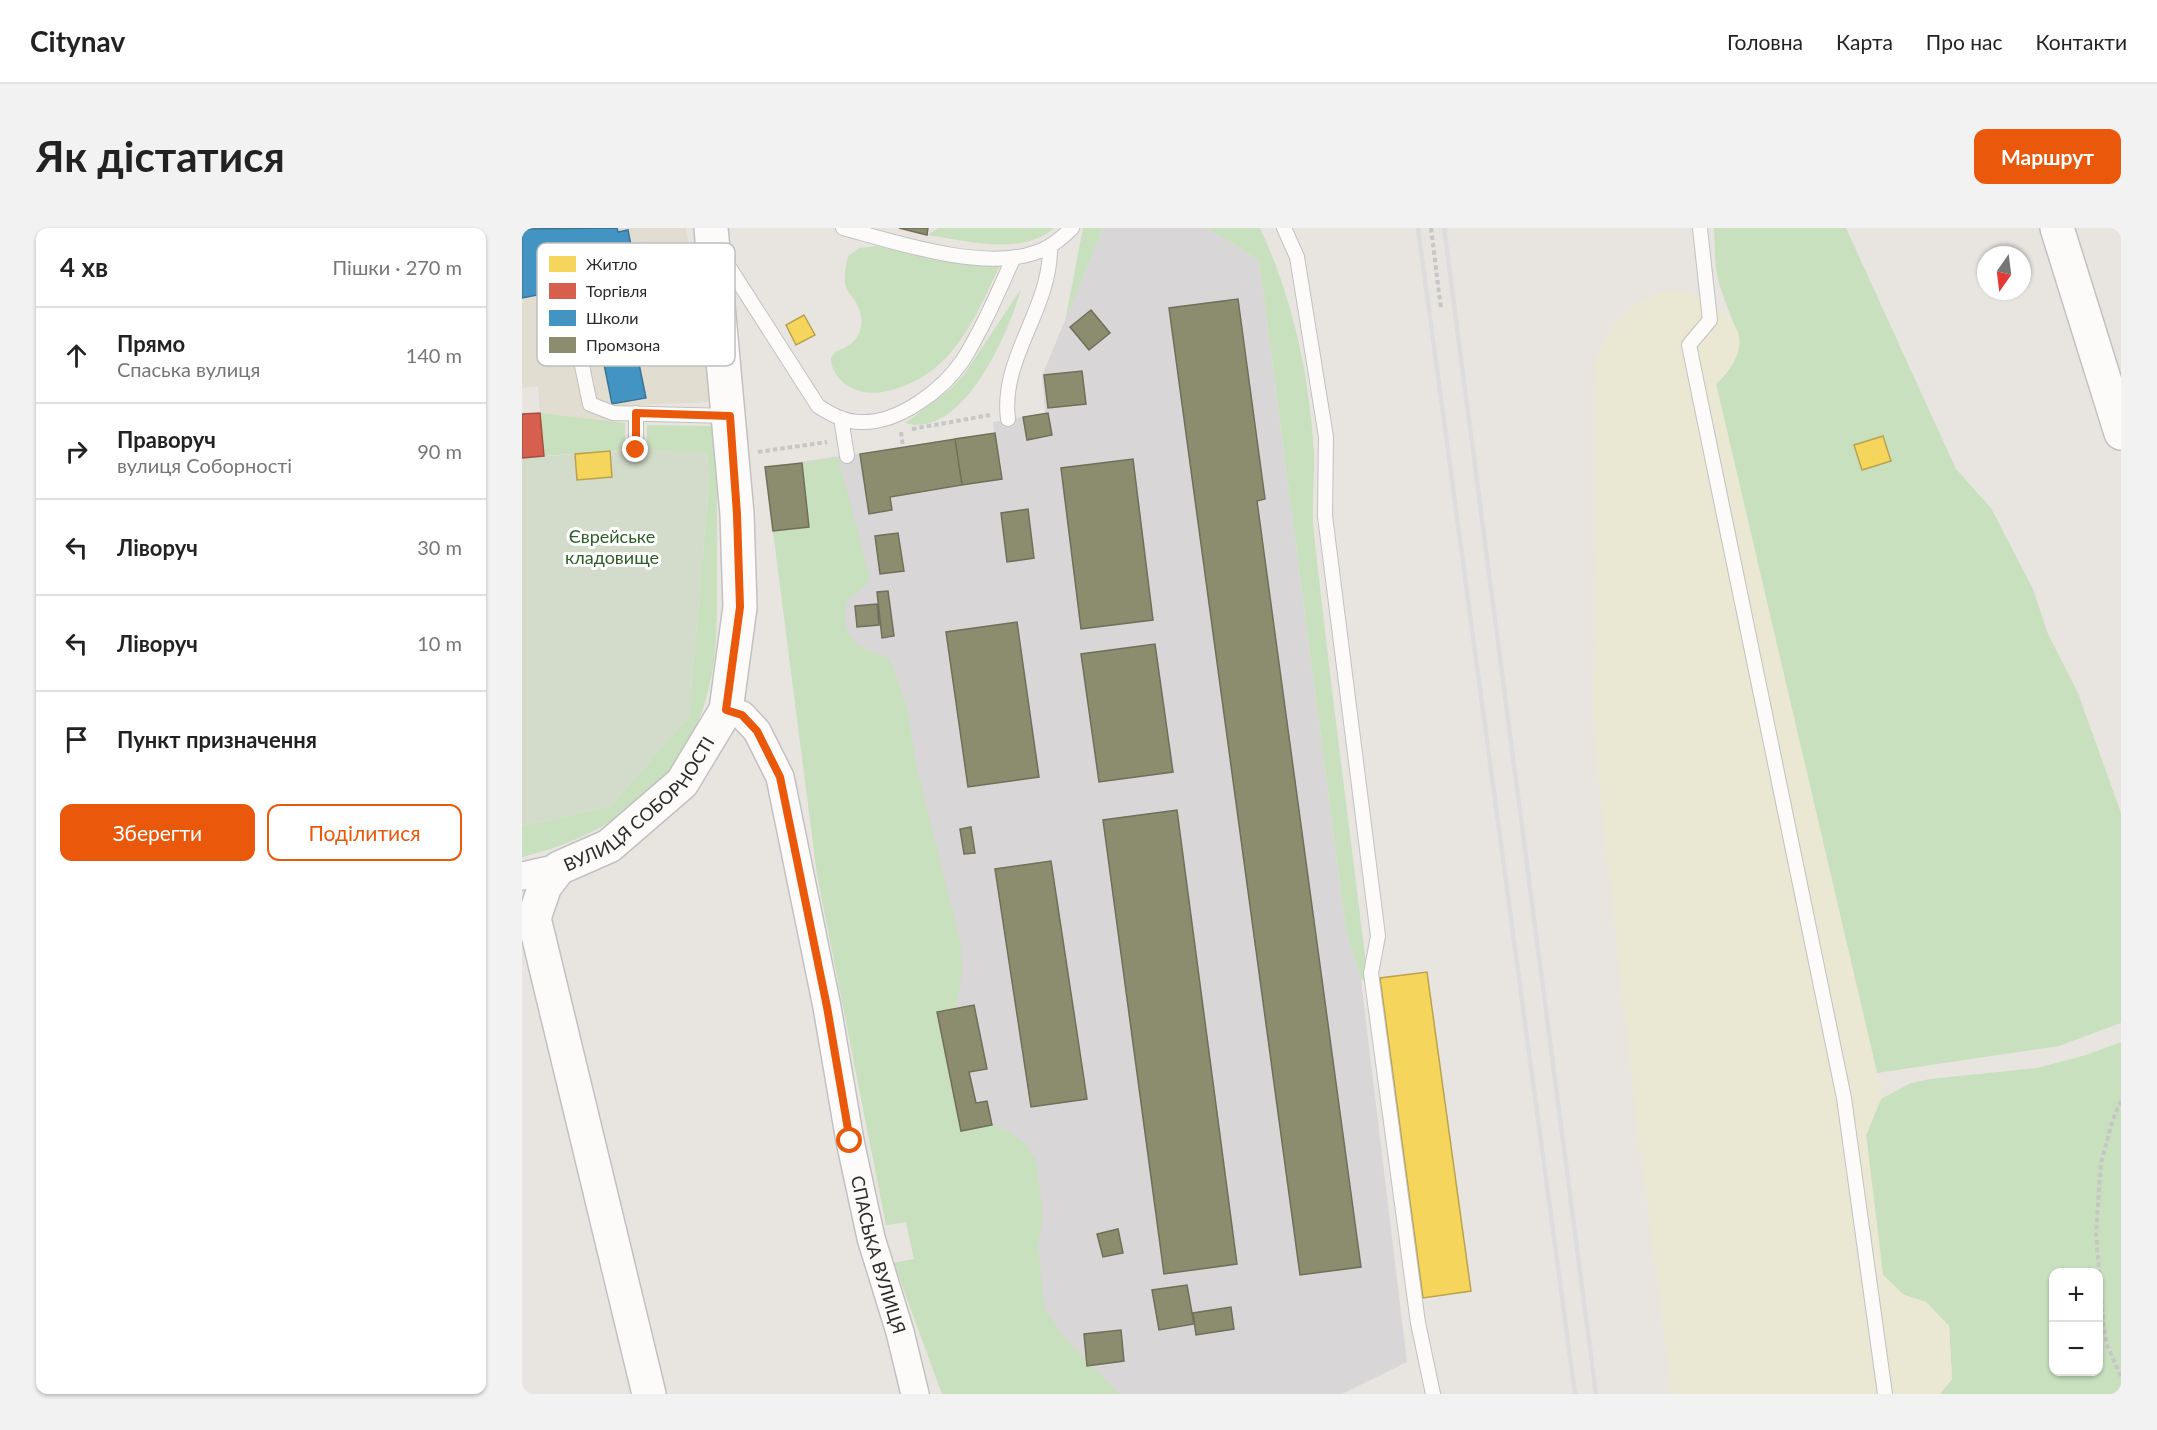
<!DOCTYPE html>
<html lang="uk">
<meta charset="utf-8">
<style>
:root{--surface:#fff;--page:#f2f2f2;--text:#222;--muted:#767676;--line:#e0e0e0;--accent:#ea580c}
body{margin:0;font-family:Lato,sans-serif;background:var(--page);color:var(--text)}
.controls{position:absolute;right:18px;bottom:18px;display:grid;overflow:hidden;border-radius:12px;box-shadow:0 2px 4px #0004}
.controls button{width:54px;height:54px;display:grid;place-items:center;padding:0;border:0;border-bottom:2px solid var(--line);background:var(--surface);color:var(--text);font:30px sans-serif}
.compass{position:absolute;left:1455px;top:18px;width:54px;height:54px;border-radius:50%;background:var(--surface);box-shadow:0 2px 4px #0004;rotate:194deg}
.stop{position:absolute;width:18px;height:18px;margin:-14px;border:4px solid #ea580c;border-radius:50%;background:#fff}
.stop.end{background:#ea580c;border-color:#fff;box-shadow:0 2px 6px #0008}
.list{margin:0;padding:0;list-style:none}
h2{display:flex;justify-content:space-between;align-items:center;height:78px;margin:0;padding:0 24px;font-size:26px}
h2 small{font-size:20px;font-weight:400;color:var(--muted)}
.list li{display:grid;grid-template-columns:39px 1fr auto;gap:18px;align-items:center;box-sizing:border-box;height:96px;padding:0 24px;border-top:2px solid var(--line)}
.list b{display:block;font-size:22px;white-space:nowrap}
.list p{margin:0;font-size:20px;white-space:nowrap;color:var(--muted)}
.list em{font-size:20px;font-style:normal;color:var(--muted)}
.actions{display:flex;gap:12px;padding:18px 24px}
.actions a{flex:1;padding:14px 0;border:2px solid var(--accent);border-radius:12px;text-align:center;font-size:21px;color:var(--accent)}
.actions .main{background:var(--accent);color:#fff}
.icon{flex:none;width:33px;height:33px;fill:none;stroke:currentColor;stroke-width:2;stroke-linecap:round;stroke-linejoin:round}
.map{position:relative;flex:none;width:1599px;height:1166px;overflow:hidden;border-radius:12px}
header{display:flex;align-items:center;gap:36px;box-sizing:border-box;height:84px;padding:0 30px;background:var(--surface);border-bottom:2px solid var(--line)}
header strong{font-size:28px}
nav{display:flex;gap:33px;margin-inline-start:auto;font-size:21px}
.intro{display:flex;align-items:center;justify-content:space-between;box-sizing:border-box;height:144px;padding:0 36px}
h1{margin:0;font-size:42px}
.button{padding:15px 27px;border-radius:12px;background:var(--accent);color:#fff;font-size:21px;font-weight:700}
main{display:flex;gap:36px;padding:0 36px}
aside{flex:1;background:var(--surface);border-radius:12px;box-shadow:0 2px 4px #0004}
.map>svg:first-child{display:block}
</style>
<header>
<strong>Citynav</strong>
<nav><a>Головна</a><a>Карта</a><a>Про нас</a><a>Контакти</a></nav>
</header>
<div class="intro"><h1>Як дістатися</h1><a class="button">Маршрут</a></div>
<main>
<aside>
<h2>4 хв<small>Пішки · 270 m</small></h2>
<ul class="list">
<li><svg class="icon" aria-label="ahead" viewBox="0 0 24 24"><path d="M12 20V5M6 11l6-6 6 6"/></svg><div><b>Прямо</b><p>Спаська вулиця</p></div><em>140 m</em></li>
<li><svg class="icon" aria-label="right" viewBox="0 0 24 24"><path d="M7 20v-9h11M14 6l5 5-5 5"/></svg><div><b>Праворуч</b><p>вулиця Соборності</p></div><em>90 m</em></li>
<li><svg class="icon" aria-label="left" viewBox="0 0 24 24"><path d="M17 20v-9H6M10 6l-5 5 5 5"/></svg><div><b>Ліворуч</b></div><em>30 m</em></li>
<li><svg class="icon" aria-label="left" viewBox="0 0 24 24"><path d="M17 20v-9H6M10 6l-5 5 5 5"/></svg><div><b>Ліворуч</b></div><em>10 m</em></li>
<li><svg class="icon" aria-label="arrive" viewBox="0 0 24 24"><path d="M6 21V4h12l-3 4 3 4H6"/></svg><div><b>Пункт призначення</b></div></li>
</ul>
<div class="actions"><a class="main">Зберегти</a><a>Поділитися</a></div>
</aside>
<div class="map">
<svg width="1599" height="1166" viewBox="0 0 1599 1166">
<rect width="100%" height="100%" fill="#e8e5e1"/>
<path fill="#d9d6d8" d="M581,0H685L737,32L824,702L839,752L885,1134L820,1166H420L372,1035L392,1031L384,994L364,997L295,646L243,239L472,205L471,194L523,185L520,148Z"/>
<path fill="#e1ddd1" d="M0,0H164L193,174L90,178L91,194L18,185L16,158L0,160Z"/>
<path fill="#c9e0be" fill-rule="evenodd" d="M417,0H532C500,29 442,12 405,7Z
M561,0H581L543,93Z
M685,0H738C771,71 787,145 792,224C793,251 789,278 792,305C808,454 828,603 846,751L839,752L824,702L737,32Z
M1192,0H1324L1434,241L1469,280L1511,361L1526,406L1556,465L1599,585V795L1537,818L1355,845L1194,156C1233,120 1209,97 1197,55C1192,38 1193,18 1192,0Z
M354,18L414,29L479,35C454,87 434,143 373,161C360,165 346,167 332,161C320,156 309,144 309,130L314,123C336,117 346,98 335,76C331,69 325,64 323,56C322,46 324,37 326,28L338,20Z
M499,61C487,104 441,212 383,195L425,164L441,148Z
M18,185L103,195V222L22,228Z
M125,197L195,198C195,244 195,290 195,335C195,380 197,428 184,471C159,558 85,609 0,629V598L89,578L167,488L187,254L185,226L125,221Z
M316,229L348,350C340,364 333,364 326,373C323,379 322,386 323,391C326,419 346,421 368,431L385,479L394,536L439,716L440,745L434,781L440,903L470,897L489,904L504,917L514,932L521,985L516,1020L523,1081L542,1109L598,1166H420L372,1035L392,1031L384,994L364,997L295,646L251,303L287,298L280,235Z
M1599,814V1166H1418L1430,1151L1427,1098L1404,1074L1382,1067L1361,1047L1344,907L1359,871L1389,855L1408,851L1515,840L1564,827ZM1532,1044H1576V1144H1532Z"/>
<path fill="#eae7d2" d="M1156,62C1208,77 1243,110 1194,156L1355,845L1360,853L1359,871L1344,907L1361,1047L1382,1067L1404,1074L1427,1098L1430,1151L1418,1166H1150L1116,909L1071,502L1072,135C1085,98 1115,64 1156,62Z"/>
<path fill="#d3dbca" d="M125,221L185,225L187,254L167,488L89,578L0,598V230Z"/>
<path fill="#f6d55c" stroke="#b9a24d" stroke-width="1.5" d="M282,87L293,107L274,117L264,97Z
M1361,208L1369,233L1340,242L1332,217Z
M88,223L90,249L55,252L53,226Z
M905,744L949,1063L901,1070L858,750Z"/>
<path fill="#d6604d" stroke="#a25042" stroke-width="1.5" d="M18,185L22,228L0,230V186Z"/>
<path fill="#4393c3" stroke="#3c7495" stroke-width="1.5" d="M95,0L96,4L106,2L117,58L102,62L124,170L90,176L66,57L0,70V1Z"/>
<path fill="#8c8c6e" stroke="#6f6f5a" stroke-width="1.5" d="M377,0H406L405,7Z
M716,71L743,271L735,273L839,1039L778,1047L647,80Z
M569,82L588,105L567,122L548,99Z
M560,143L564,176L526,180L522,147Z
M526,185L530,207L505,212L501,189Z
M473,205L480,251L440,257L433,211Z
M433,211L440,257L368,269L370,282L347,286L338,226Z
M611,231L631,392L559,401L539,240Z
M280,235L287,299L251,303L243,239Z
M506,281L512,330L485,334L479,285Z
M376,305L382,343L358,346L353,308Z
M366,363L372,408L360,410L355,364Z
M355,376L357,397L335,399L333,378Z
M495,394L517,549L446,559L424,404Z
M633,416L651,544L577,554L559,426Z
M655,582L715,1036L642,1046L581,592Z
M449,599L453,625L442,626L438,601Z
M529,633L565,871L509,879L473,641Z
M452,777L465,841L447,844L454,875L465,873L470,897L439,903L415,784Z
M596,1001L601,1025L581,1029L575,1006Z
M665,1057L672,1096L637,1102L630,1062Z
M709,1079L712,1101L674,1107L671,1085Z
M599,1102L602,1133L565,1138L562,1106Z"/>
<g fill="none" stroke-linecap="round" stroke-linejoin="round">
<defs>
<path id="service" d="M321,0C373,14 460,43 512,25C527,21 539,11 550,0
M762,0L775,29L804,209L803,288L856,708L849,745L896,1095L911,1166
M1178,0L1188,92L1167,117L1322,870L1363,1166
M200,28L296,178C308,186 323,194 338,194C376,196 421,162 441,132C461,100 476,64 492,29
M48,80L68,176L91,185L206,188
M319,190L325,228
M486,191C478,130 529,81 528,19
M114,222V185"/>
<g id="minor">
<path id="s1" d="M204,482L220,487L235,503L258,549L305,779L328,913L349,1010L378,1104L393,1166"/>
<path d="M0,648L37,640"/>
</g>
<g id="tertiary">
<path d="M1535,0L1599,205"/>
<path id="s2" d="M127,1166L12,690L23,658L37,640L87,618L160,555L204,482L218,379L215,286L189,0"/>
</g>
</defs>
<use href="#service" stroke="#c2c1c1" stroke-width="16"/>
<use href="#minor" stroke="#c2c1c1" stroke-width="30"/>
<use href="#tertiary" stroke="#c2c1c1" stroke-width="36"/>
<path stroke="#c6c6c5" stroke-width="4" stroke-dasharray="4.5 3" stroke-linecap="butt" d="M909,0L919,81
M390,201L468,187
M379,204L381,219
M236,224L305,214
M1599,873L1591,891L1579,935L1574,1005L1581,1092L1585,1117L1599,1149"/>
<use href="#service" stroke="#fcfbfa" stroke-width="14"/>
<use href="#minor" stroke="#fcfbfa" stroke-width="27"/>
<use href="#tertiary" stroke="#fcfbfa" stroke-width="33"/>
<path stroke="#deddde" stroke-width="4.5" d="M896,0L1053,1166
M922,0L1074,1166"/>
</g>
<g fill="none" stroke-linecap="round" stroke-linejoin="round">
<path stroke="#ea580c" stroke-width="8" d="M114,222V185L208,188L215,286L218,379L204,482L220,487L235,503L258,549L305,779L328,913"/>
</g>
<g text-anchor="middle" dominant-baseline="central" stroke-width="6" stroke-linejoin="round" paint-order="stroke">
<g font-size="18" fill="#2a5f23" stroke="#fff">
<text x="90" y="308">Єврейське<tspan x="90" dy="21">кладовище</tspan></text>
</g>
<g font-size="18" fill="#2a2a2a" stroke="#fff">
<text stroke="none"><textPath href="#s2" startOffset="651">ВУЛИЦЯ СОБОРНОСТІ</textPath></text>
<text stroke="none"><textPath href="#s1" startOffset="578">СПАСЬКА ВУЛИЦЯ</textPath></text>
</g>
</g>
<rect x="15" y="15" width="198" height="123" rx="9" fill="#fff" stroke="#bfbfbf" stroke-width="1.5"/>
<rect x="27" y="28" width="27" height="16" fill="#f6d55c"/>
<rect x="27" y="55" width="27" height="16" fill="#d6604d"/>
<rect x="27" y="82" width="27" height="16" fill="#4393c3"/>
<rect x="27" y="109" width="27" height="16" fill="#8c8c6e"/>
<g font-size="16" fill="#2a2a2a">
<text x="64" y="42">Житло</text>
<text x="64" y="69">Торгівля</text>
<text x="64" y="96">Школи</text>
<text x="64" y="123">Промзона</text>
</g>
</svg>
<div class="controls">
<button>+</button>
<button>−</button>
</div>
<svg class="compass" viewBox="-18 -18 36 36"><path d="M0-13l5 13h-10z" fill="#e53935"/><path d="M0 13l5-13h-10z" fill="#767676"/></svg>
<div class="stop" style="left:328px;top:913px"></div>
<div class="stop end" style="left:114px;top:222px"></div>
</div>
</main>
